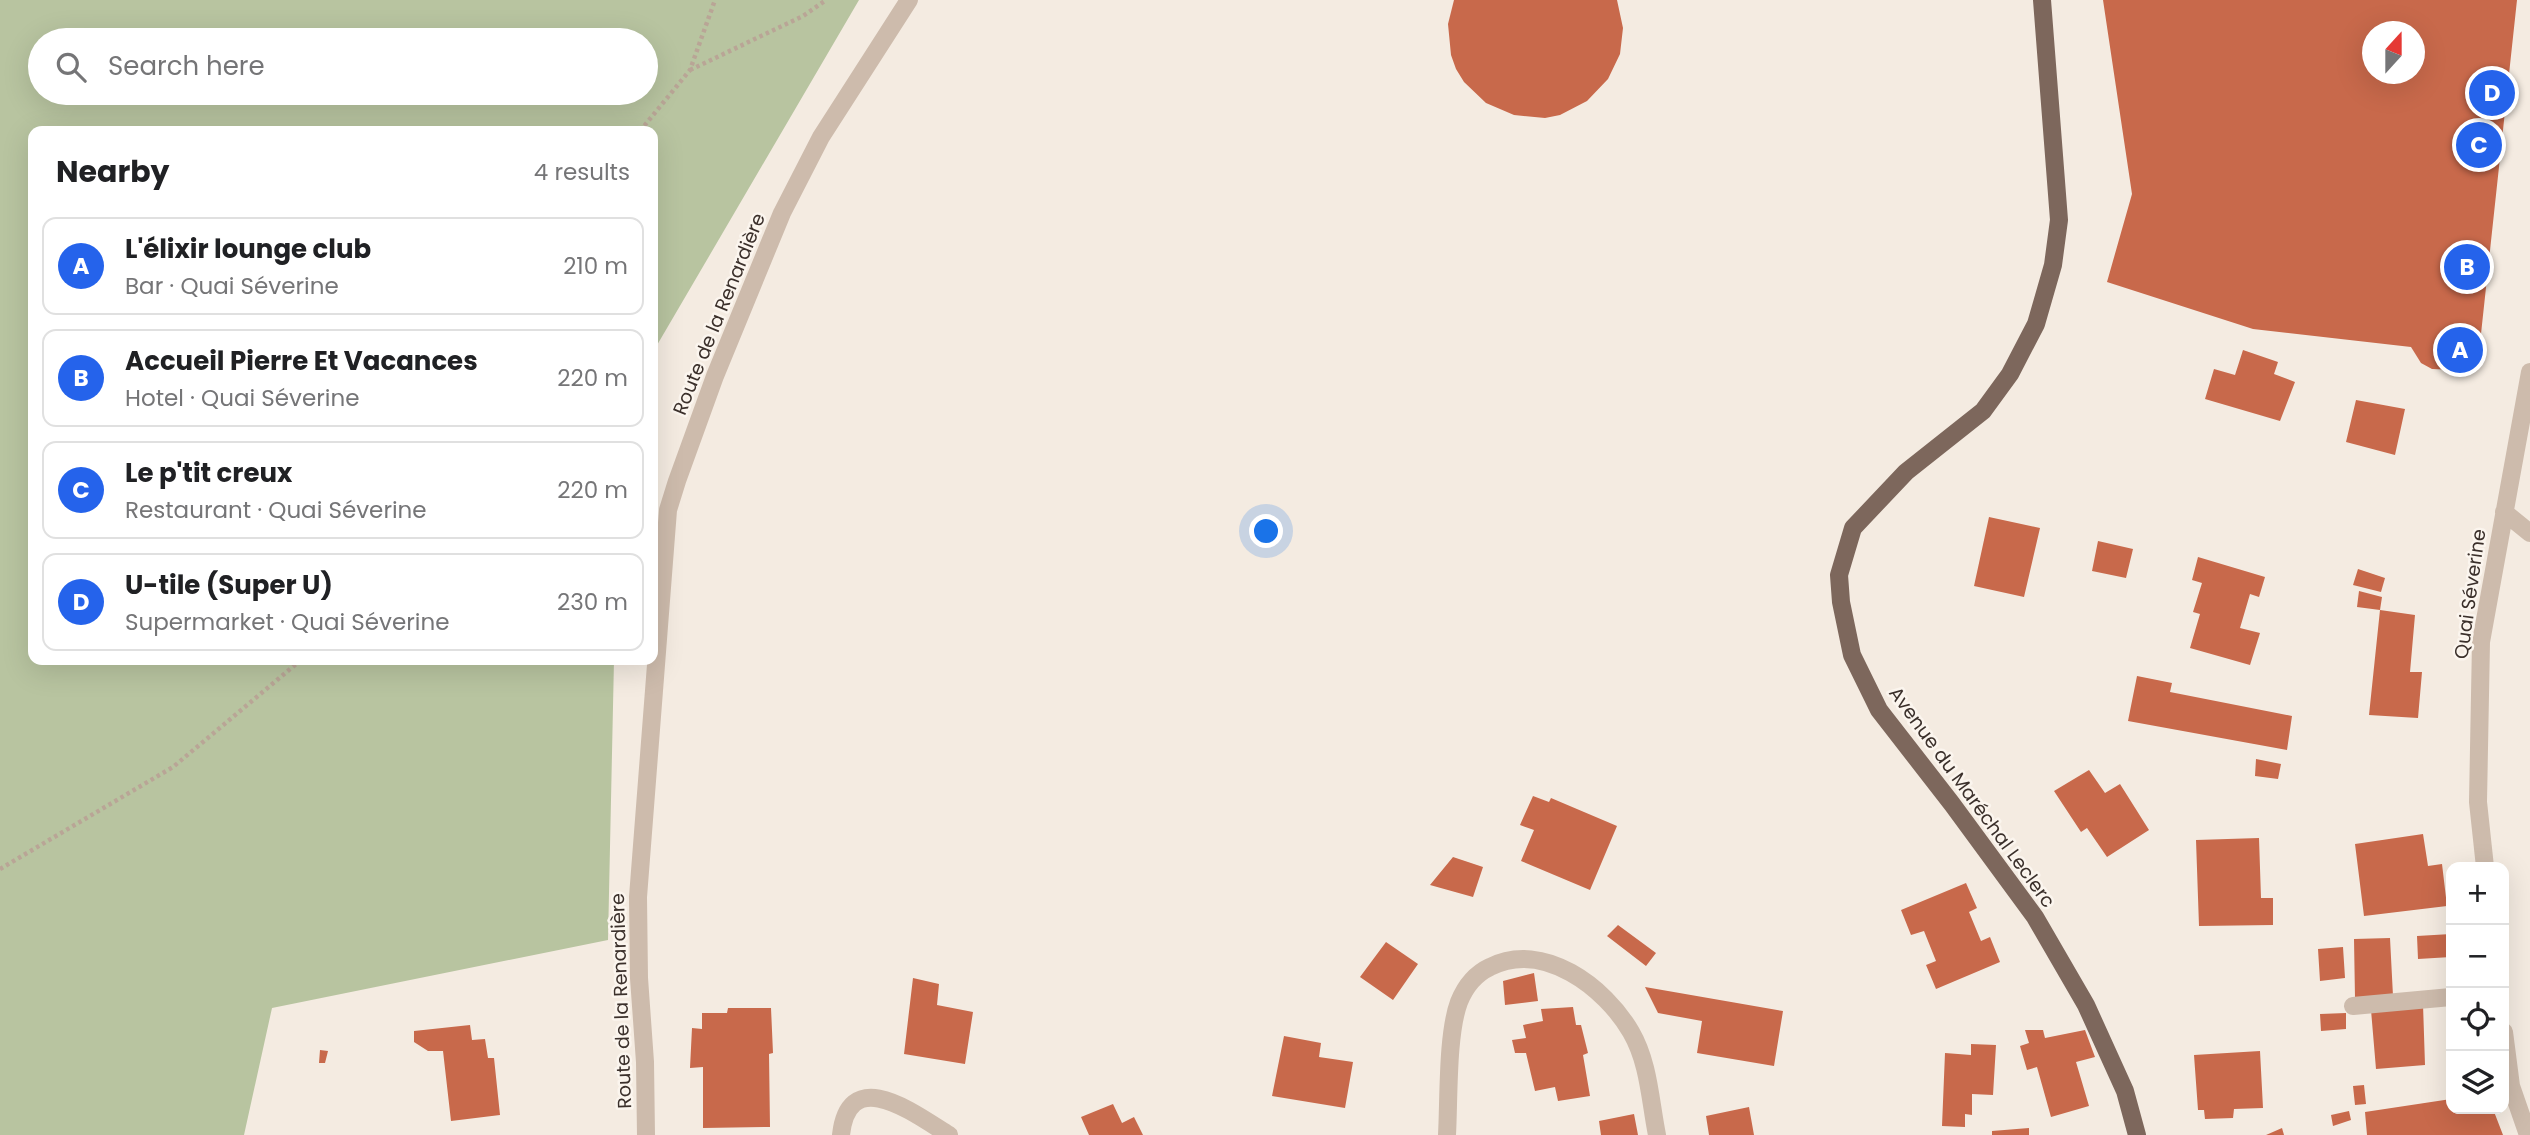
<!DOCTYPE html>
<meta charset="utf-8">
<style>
:root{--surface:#fff;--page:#f6f6f6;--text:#202124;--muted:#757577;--line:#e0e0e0;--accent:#2563eb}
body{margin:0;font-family:Poppins,sans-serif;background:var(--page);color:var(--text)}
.controls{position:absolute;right:21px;bottom:21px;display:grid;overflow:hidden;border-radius:14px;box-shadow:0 7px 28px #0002}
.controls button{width:63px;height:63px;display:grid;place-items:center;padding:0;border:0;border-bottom:2px solid var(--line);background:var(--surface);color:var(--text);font:35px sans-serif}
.compass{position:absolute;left:2362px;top:21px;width:63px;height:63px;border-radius:50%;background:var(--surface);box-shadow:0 7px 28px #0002;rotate:21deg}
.you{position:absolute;left:1267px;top:532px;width:24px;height:24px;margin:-18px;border:5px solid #fff;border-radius:50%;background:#1a73e8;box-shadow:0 0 0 10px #1a73e833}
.badge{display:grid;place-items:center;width:46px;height:46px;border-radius:50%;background:var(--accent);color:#fff;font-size:23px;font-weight:700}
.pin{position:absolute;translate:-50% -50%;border:4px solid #fff;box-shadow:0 2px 7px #0006}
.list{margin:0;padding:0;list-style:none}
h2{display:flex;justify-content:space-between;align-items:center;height:91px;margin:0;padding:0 28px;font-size:30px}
h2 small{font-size:23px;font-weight:400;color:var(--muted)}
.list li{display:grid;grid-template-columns:46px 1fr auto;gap:21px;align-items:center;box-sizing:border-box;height:98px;margin:0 14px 14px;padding:0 14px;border:2px solid var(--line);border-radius:14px}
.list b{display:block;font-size:26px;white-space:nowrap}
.list p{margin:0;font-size:23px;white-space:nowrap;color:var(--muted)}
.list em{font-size:23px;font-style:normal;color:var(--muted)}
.icon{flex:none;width:38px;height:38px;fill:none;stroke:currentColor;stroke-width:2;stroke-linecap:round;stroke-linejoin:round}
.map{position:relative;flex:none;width:2530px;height:1135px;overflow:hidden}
.search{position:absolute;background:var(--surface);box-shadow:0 7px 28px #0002;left:28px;top:28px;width:630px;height:77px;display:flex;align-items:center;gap:18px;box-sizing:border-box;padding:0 24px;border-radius:38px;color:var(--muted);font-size:26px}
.panel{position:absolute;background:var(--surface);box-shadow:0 7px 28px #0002;left:28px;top:126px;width:630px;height:539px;border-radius:14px}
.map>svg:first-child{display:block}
</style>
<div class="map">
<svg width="2530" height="1135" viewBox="0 0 2530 1135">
<rect width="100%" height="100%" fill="#f4ebe1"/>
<path fill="#b8c4a0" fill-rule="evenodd" d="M0,0H859L653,352V131H33V660H614L608,940L272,1008L244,1135H0ZM40,40H646V93H40Z"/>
<path fill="#c8694b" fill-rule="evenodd" d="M1454,0H1617L1623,28L1620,54L1608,79L1587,101L1560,115L1545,118L1514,115L1486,103L1464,82L1456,69L1451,55L1448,24Z
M2103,0H2517L2477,371L2432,369L2421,363L2411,347L2253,329L2107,282L2132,194ZM2372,32H2414V74H2372Z
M2243,350L2278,362L2274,374L2295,382L2280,421L2205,399L2214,369L2235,375Z
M2356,400L2405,409L2395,455L2346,442Z
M1989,517L2040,528L2024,597L1974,586Z
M2098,541L2133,549L2126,578L2092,571Z
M2198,557L2265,577L2259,597L2250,594L2240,628L2260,633L2250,665L2190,648L2200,614L2193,612L2202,583L2192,580Z
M2358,569L2385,578L2381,592L2353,585Z
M2359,591L2382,597L2380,610L2415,615L2410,672H2422L2418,718L2369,715L2380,610L2357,607Z
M2137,676L2172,683L2170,692L2292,716L2287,750L2128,721Z
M2256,759L2281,764L2278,779L2255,776Z
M2089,770L2105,793L2120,784L2149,830L2107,857L2087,828L2081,832L2054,791Z
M1533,796L1549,802L1551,798L1617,826L1590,890L1521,861L1534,830L1520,825Z
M2423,834L2428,866L2442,864L2447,906L2364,916L2355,844Z
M2259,838L2261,898H2273V925L2199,926L2196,840Z
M1453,857L1483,867L1473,897L1430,885Z
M1966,883L1977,908L1969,912L1981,941L1990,937L2000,962L1936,989L1926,965L1936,961L1924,931L1911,935L1901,910Z
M1618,925L1656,953L1646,966L1607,936Z
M2451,934V957L2418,959L2417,936Z
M2390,938L2393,996L2355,998L2354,939Z
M1386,942L1418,964L1393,1000L1360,977Z
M2343,947L2345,978L2320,981L2318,949Z
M1534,973L1538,1001L1505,1005L1503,981Z
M913,978L939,984L937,1005L973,1012L965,1064L904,1054Z
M1645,987L1783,1011L1774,1066L1697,1053L1702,1021L1658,1013Z
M2423,1004L2425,1065L2376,1069L2371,1010Z
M1573,1007L1576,1025H1581L1588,1053L1583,1055L1590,1096L1558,1101L1555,1087L1535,1091L1526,1053H1515L1512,1040L1526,1038L1523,1025L1543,1021L1541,1009Z
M728,1008H771L773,1053L769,1054L770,1127L703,1128V1067L690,1068L692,1028L702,1029V1013H727Z
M2346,1013V1029L2321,1031L2320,1014Z
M470,1025L472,1040L485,1039L488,1058H494L500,1115L451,1121L443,1051H428L414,1042V1031Z
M2025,1030H2043L2045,1038L2085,1030L2095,1057L2076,1062L2089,1106L2051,1117L2037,1067L2027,1070L2020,1046L2029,1043Z
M1284,1036L1321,1043L1319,1057L1353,1062L1345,1108L1272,1096Z
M1971,1044L1996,1045L1993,1095L1972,1094V1115L1965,1114V1127L1942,1126L1945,1053L1971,1055Z
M320,1050L328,1051L325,1063H319Z
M2260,1051L2263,1108L2234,1109L2233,1118L2205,1119L2204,1110H2198L2194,1055Z
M2364,1085L2366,1104L2355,1105L2353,1086Z
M2451,1099V1109H2493L2503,1135H2367L2365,1112Z
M1113,1104L1122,1123L1134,1117L1143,1135H1089L1081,1117Z
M1749,1107L1754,1135H1709L1706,1116Z
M2349,1111L2351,1120L2333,1126L2331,1115Z
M1634,1114L1638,1135H1601L1599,1121Z
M2029,1128V1135H1992V1131Z
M2282,1128L2284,1135H2266Z"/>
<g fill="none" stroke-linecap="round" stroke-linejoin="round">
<path stroke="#b9a596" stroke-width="4.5" stroke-dasharray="3.5 3.5" stroke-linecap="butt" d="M690,70L803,16L826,0
M640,131L690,70L715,0
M0,869L173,767L301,660"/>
<path stroke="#cdbbac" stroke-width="18" d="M2504,512L2530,533
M2485,867L2478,802L2481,642L2530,372
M2353,1006L2451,997
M2504,1032L2511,1086L2528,1135
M646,1135L645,1062L639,978L638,897L668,510L677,481L715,376L782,213L821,137L909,0
M841,1135C849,1063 915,1114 949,1135
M1447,1135C1449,1099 1447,1034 1459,1002C1465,987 1475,974 1490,967C1543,940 1605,987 1631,1032C1649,1063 1650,1100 1657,1135"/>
<path stroke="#7d675c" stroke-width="18" d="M2042,0L2059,220L2053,265L2036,324L2010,374L1983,411L1906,472L1853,528L1839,575L1841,602L1852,655L1879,710L1952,804L2035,917L2086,1005L2125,1091L2137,1135"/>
</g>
<g text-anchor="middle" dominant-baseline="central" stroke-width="5" stroke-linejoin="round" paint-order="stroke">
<g font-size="19" fill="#3b302b" stroke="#fbf5ee">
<text transform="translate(719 314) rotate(-68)">Route de la Renardière</text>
<text transform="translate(2470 594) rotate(-82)">Quai Séverine</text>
<text transform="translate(1972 797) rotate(54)">Avenue du Maréchal Leclerc</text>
<text transform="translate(621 1001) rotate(-92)">Route de la Renardière</text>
</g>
</g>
</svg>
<div class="controls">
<button>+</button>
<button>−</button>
<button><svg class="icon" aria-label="locate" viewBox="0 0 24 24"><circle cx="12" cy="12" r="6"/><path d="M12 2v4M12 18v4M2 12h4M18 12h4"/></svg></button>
<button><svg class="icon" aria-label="layers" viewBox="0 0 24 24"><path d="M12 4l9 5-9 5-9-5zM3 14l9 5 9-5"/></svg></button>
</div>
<svg class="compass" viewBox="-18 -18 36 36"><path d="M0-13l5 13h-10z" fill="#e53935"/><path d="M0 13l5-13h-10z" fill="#757577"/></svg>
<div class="you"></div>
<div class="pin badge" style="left:2460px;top:350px">A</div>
<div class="pin badge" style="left:2467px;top:267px">B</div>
<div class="pin badge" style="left:2479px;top:145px">C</div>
<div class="pin badge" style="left:2492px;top:93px">D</div>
<div class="search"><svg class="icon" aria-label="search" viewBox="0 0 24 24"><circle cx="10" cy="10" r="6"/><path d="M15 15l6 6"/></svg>Search here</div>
<section class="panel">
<h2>Nearby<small>4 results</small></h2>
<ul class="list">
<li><span class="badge">A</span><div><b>L'élixir lounge club</b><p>Bar · Quai Séverine</p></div><em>210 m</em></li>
<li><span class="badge">B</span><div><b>Accueil Pierre Et Vacances</b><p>Hotel · Quai Séverine</p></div><em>220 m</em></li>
<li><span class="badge">C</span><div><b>Le p'tit creux</b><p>Restaurant · Quai Séverine</p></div><em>220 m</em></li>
<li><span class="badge">D</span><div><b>U-tile (Super U)</b><p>Supermarket · Quai Séverine</p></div><em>230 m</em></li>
</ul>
</section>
</div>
